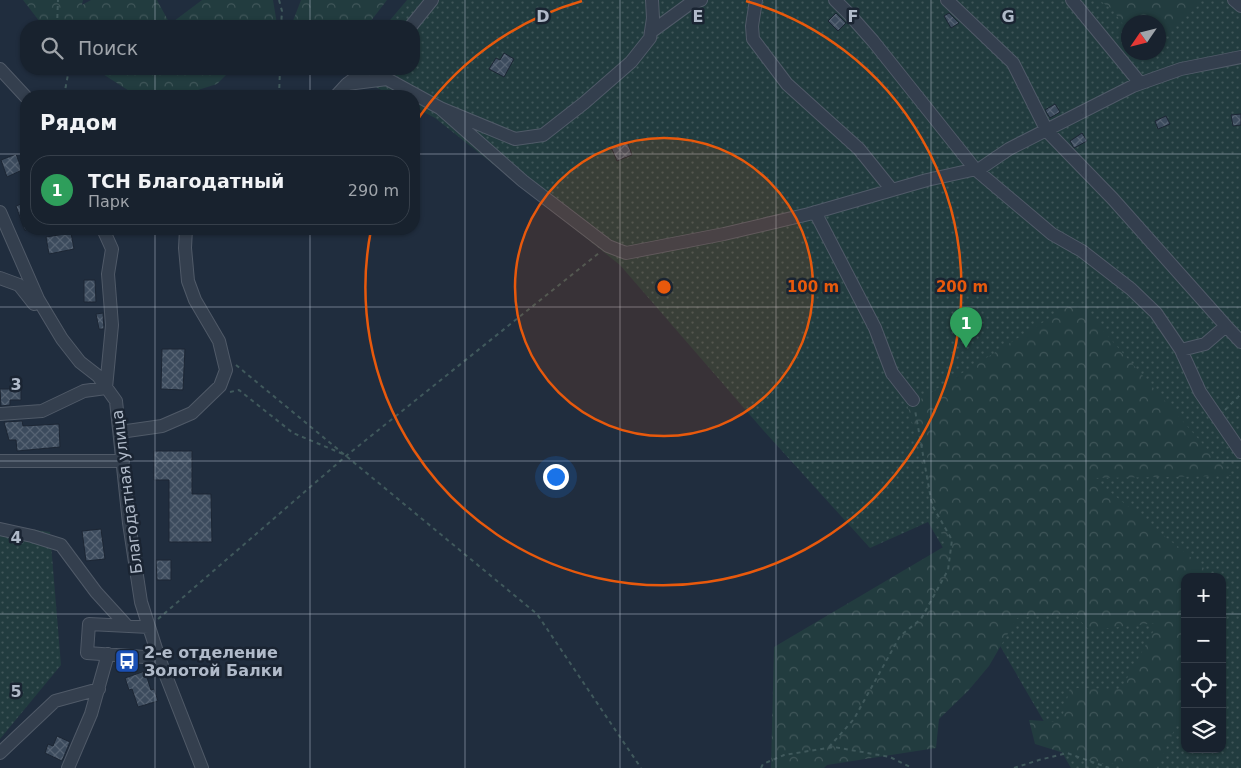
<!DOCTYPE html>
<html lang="ru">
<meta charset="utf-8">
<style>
:root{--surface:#18222e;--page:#212a36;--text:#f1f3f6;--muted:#9fa4aa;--line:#363f4a;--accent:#7fb3ff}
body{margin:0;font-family:"DejaVu Sans",sans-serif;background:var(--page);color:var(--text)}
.controls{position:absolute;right:15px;bottom:15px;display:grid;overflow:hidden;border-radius:10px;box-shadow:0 1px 4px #0004}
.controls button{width:45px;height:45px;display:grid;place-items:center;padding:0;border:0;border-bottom:1px solid var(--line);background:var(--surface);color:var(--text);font:25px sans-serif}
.compass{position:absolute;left:1121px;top:15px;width:45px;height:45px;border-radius:50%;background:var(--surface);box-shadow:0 1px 4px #0004;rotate:235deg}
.you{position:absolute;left:555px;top:476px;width:18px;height:18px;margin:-12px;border:4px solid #fff;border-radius:50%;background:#1a73e8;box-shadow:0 0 0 8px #1a73e833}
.badge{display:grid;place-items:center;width:32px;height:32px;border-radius:50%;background:var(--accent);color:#fff;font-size:16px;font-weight:700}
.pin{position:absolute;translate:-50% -41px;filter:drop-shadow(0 1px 2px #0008)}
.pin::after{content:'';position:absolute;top:26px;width:18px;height:15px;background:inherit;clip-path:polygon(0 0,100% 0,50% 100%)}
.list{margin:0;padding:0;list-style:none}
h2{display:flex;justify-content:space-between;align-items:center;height:65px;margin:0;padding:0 20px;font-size:21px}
h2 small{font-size:16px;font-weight:400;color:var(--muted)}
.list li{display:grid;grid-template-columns:32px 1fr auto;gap:15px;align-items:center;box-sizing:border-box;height:70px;margin:0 10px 10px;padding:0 10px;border:1px solid var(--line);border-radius:20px}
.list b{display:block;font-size:19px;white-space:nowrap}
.list p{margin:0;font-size:16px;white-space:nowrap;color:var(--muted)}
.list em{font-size:16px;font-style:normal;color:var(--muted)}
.icon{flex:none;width:28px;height:28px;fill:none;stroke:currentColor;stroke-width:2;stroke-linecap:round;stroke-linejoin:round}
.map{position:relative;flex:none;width:1241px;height:768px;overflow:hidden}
.search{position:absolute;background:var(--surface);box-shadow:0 1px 4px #0004;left:20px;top:20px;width:400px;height:55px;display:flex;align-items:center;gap:12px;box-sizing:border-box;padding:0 18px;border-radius:20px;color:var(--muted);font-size:19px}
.panel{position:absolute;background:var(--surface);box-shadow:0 1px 4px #0004;left:20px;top:90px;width:400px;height:145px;border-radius:20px}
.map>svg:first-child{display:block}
</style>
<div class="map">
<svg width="1241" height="768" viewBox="0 0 1241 768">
<defs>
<pattern id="grass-dots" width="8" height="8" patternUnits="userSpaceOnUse" patternTransform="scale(1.25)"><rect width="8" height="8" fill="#223c3f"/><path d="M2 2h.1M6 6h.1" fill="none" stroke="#405659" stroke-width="1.8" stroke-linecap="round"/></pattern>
<pattern id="forest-crowns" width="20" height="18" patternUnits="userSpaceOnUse" patternTransform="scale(1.25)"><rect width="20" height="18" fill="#223c3f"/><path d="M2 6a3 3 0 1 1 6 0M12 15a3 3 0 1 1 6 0" fill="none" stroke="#405659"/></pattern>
<pattern id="building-cross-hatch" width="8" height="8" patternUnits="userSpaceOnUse" patternTransform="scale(1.25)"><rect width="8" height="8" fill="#3c4b5d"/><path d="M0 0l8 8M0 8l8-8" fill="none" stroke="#566373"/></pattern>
</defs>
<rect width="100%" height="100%" fill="#202d3e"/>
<path fill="url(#grass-dots)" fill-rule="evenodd" d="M407,0H1237L1241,10V768H1071L928,522L870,548L763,430L620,265L435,118L414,107V96H393L346,72L349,69H414V26H385ZM1128,22H1158V52H1128ZM1185,577H1222V749H1185Z
M0,525L50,532L61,665L0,739Z"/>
<path fill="url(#forest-crowns)" d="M23,0H83L82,5L91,0H157L170,24L202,0H273L277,24L275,26H43Z
M301,0H387L367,26H291Z
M1099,0H1196L1200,4L1165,36H1159L1158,22H1128V32L1113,10Z
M95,69H232L217,84L179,96H137Z
M1077,301L1231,476L1093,478L1210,573L1209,577H1185V700L1182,713L1157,768H1125L1120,764L1096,763L1035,744L1029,720L1061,722L1070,688L1121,689L1158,623L1089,630L1073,613L1017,618L989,666L968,691L939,719L936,748L827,765L824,768H771L774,647L945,546L908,407Z"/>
<path fill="url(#building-cross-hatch)" stroke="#1c2634" d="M836,13L846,23L838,31L828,21Z
M949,13L959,23L951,28L944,16Z
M504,53L514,59L504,77L489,69L496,58L500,60Z
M1055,104L1060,112L1050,118L1045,110Z
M1241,114V125L1233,126L1231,115Z
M1166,116L1170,124L1158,129L1155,121Z
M1082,133L1087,141L1074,148L1070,141Z
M627,141L632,155L617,161L611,147Z
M16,154L22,170L7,177L1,160Z
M26,202V230L25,231L16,206Z
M71,233L74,249L49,254L46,237Z
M84,280H95L96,302H84Z
M103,313L104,329H99L96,314Z
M162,349H185L183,390L161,389Z
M0,389H21V400H10V405L1,406Z
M22,421L23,426L59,424L60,447L17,451L16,440H9L4,422Z
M154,451H192V494H211L212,542H169V480H154Z
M101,529L105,559L86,561L82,531Z
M156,560H171V580H157Z
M145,671L151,690L154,689L158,701L138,707L132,689L129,690L125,678Z
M57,736L70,742L62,761L45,753L48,744L53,746Z"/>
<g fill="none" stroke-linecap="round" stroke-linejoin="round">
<defs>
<path id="minor" d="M756,0L752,26L753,39L787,84L859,149L892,190
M835,0L850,15L873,41L975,169L1052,234L1082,251L1131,289L1156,313L1181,350L1205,344L1226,326L1113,199L1047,131L1013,63L947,0
M1072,0L1140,83
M1234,0L1241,6
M411,26L432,0
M651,32L688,5L701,0
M0,69L26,97
M347,84L387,79L440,108L515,139L543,135L584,103L631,62L650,38L653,18L652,0
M336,96L347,84L367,69
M440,108L523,181L608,246L626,253L724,234L809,214L927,180L981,168L1009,149L1133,86L1181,69L1241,57
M0,212L38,299L62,339L80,362L98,376L116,401L129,523L141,602L159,658L202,768
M815,212L875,328L892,373L913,400
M0,278L19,285L34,304
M1226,326L1241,342
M1181,350L1200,392L1241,452
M0,414L42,411L84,391L106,388L112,325L108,274L112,249L103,229
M120,432L162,426L192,413L220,386L226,370L219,341L195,300L188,281L185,248L186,229
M0,461H123
M0,529L32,536L61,545L96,592L127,626
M149,627L89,624L87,653L159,658
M0,753L55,701L99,689
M68,768L91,714L108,654"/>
</defs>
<use href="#minor" stroke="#505a68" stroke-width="14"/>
<path stroke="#40595c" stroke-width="2" stroke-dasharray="4 4" stroke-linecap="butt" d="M279,0L282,11L281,26
M57,26L58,0
M64,96L69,69
M279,96L280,69
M236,365L537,614L641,768
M230,392L239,390L293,433L343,454
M1225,410L1241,394
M158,619L346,456L599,253
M829,747L854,719L900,636L921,619L948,570L952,540L932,505L915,410
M761,768L763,764L784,755L834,747L890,757L912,768
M1014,768L1039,760L1067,753L1109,768"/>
<use href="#minor" stroke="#343f4e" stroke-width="12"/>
</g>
<path fill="none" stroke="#b0bac9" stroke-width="1" stroke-opacity="0.55" d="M155,0V26M310,0V26M465,0V768M620,0V768M776,0V768M931,0V768M1086,0V768M155,69V96M310,69V96M0,154H26M414,154H1241M155,229V768M310,229V768M0,307H1241M0,461H1241M0,614H1185M1222,614H1241"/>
<circle cx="664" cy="287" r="149" fill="#e8590c" fill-opacity=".12"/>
<g fill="none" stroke="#e8590c" stroke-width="2.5">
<circle cx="664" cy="287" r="149"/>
<path d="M414 125A298 298 0 0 1 582 1M746 1A298 298 0 1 1 371 230"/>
</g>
<defs>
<symbol id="bus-square" viewBox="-11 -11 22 22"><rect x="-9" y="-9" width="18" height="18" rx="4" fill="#1a4fb4" stroke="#1a2432"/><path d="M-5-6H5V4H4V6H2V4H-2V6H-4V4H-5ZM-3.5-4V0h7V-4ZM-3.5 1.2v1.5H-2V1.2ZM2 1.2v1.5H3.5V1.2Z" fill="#fff"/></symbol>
</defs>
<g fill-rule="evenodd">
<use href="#bus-square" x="113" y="647" width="28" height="28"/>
</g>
<g text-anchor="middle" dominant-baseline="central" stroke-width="5" stroke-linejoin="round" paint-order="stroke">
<g font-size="16" fill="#b0bac9" stroke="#1a2432">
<text transform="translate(127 492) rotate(-97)">Благодатная улица</text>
</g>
<g font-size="16" font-weight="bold" fill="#b0bac9" stroke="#1a2432" text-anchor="start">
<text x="144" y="652">2-е отделение<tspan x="144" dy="18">Золотой Балки</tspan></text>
</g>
</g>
<g font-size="16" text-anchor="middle" font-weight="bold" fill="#b0bac9" stroke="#1a2432" stroke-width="5" stroke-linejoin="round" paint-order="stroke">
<text x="543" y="22">D</text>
<text x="698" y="22">E</text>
<text x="853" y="22">F</text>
<text x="1008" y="22">G</text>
<text x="16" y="390">3</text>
<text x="16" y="543">4</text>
<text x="16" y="697">5</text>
</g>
<circle cx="664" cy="287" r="8" fill="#e8590c" stroke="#1a2432" stroke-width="2.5"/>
<g font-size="15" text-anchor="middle" font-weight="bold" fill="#e8590c" stroke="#1a2432" stroke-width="5" stroke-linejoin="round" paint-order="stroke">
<text x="813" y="292">100 m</text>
<text x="962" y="292">200 m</text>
</g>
</svg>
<div class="controls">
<button>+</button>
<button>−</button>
<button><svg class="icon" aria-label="locate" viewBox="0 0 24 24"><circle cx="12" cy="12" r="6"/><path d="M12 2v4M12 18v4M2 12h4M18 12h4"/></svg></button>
<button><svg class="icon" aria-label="layers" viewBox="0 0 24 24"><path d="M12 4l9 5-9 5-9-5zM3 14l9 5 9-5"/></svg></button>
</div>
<svg class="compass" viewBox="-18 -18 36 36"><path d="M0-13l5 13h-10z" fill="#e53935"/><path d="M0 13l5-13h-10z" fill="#9fa4aa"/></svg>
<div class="you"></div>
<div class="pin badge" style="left:966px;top:348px;background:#2e9e5b">1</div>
<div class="search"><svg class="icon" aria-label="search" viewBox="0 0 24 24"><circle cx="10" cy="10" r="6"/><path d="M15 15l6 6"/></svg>Поиск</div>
<section class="panel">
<h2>Рядом<small></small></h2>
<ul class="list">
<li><span class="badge" style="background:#2e9e5b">1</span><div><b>ТСН Благодатный</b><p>Парк</p></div><em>290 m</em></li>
</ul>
</section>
</div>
